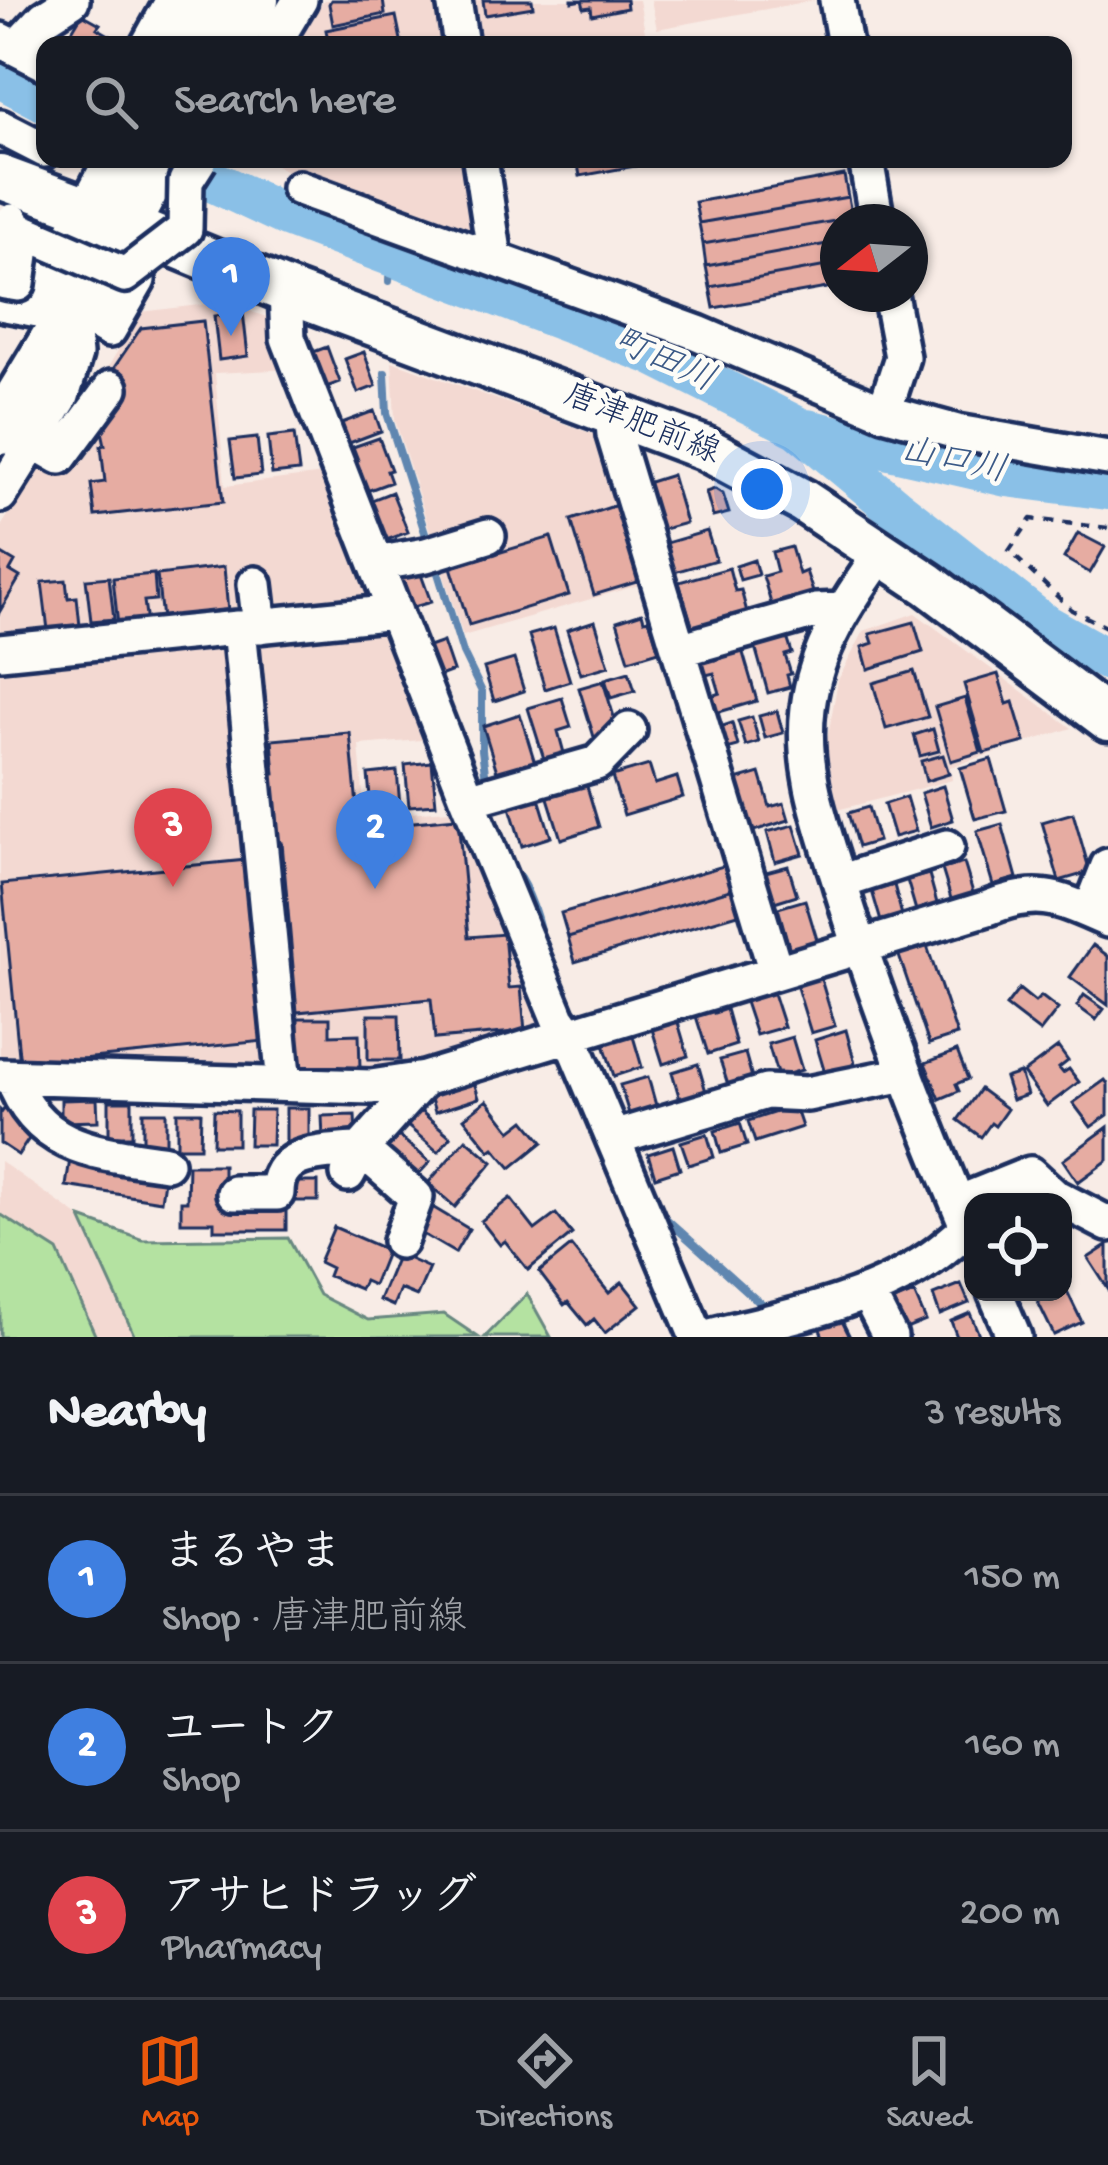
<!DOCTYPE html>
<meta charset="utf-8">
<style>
:root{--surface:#171b24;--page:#242831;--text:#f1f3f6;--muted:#9ea1a6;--line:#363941;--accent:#ea580c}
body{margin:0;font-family:"Gochi Hand","Klee One",sans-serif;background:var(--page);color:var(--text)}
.controls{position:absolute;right:36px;bottom:36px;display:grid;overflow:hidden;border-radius:24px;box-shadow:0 3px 9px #0004}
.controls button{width:108px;height:108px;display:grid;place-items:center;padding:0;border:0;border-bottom:3px solid var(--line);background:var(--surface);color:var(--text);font:60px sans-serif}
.compass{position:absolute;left:820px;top:204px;width:108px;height:108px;border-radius:50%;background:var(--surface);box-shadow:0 3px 9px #0004;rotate:253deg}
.you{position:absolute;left:762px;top:489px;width:42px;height:42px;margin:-30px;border:9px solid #fff;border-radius:50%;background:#1a73e8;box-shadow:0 0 0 18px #1a73e833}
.badge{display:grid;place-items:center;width:78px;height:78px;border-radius:50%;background:var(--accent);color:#fff;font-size:39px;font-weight:700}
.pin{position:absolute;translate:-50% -99px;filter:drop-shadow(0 3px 6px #0008)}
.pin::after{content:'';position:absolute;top:63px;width:42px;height:36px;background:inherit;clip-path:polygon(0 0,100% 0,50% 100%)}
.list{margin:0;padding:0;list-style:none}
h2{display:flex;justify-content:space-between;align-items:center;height:156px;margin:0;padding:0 48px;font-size:51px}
h2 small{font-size:39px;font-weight:400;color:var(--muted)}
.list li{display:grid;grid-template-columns:78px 1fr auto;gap:36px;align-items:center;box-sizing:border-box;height:168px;padding:0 48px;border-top:3px solid var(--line)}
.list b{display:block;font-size:45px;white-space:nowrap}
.list p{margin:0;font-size:39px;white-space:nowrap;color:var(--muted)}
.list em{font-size:39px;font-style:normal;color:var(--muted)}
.icon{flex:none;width:66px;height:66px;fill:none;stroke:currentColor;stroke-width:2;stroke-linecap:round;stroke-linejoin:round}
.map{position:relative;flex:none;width:1108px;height:1337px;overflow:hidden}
.search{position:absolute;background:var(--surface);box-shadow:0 3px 9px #0004;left:36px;right:36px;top:36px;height:132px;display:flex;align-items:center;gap:30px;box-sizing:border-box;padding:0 42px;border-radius:24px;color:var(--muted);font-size:45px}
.sheet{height:660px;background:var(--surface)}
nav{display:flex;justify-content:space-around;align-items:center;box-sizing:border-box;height:168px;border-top:3px solid var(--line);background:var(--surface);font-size:33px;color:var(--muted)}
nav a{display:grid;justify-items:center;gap:6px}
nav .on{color:var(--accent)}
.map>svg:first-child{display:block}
</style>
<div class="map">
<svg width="1108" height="1337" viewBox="0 0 1108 1337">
<rect width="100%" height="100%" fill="#f8ece6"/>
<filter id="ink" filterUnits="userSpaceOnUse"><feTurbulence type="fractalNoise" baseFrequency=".00833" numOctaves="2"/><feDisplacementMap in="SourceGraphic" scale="24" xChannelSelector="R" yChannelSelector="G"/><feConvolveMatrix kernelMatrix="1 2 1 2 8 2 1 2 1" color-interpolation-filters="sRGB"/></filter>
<g filter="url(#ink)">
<path fill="#f3d9d2" d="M324,0H447L454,45H295Z
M462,0H639L647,43L470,45Z
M651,0H816L657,29Z
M264,159H472L485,226L450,233L305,181Z
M224,302L272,319L291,369L215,373L225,486L332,473L375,595L359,606L0,642V528L70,418L80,414L141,312Z
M392,361L601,437L646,583L463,636L395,420Z
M915,613L1072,728L950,767L952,780L837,810L825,752L838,680L864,631Z
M370,625L391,634L435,739L359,745L365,816L464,809L552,1022L547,1036L424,1072L292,1075L247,639Z
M228,641L273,1062L260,1075L0,1067V664Z
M0,1161L81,1218L135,1337H0Z"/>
<path fill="#b4e2a1" stroke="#688880" stroke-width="3" d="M0,1214L58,1251L96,1337H0Z
M81,1218L143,1240L288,1238L319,1295L368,1320L444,1314L478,1337H135Z
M527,1294L551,1337H485Z"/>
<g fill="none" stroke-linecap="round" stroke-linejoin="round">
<path stroke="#5e86b0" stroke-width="8" d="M389,281L390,254
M385,373L387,413L429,545
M434,560L463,653L482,692V750L487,787
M509,864C528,884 538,918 543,943
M662,1215L754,1298L773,1311"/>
<path stroke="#8ac0e7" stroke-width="42" d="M0,77L45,101
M165,159L287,216L650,353L799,428L894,507L1042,623L1108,660
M807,430L1007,476L1108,489"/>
</g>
<path fill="#e6aca2" stroke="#1b2f5e" stroke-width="3" d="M331,0H383L385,14L333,25L329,4Z
M483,0H532L533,7L485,15Z
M572,0H626L627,8L592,15L591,7L584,8L582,0L572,2Z
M82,14L100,24L97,28L121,42L119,45H54L63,30L70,34Z
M396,16L402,45H329L326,30Z
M577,159H662L663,161L580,176Z
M844,175L848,197L699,223L695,202Z
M848,197L852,218L703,244L699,223Z
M852,218V222H838V242L706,266L703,244Z
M838,242V264L710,287L706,266Z
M838,264V286L714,308L710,287Z
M243,312L248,356L219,360L214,316Z
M203,321L223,502L95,516L91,484L105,482L101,446L105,445L100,422L109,375L141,328Z
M327,347L340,382L321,389L308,354Z
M364,352L376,386L358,393L345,359Z
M374,411L381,431L344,445L336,425Z
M294,434L299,471L272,474L268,437Z
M257,438L261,475L235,478L230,441Z
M379,438L391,470L387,471L391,482L364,492L352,462L358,460L353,447Z
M672,475L686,523L657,531L643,484Z
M715,489L723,494L729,513L713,517L706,492Z
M392,492L408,532L384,541L369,501Z
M617,505L640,581L594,595L571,520Z
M707,531L716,560L671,573L663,544Z
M1078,533L1105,547L1090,573L1064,558Z
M551,537L569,595L469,625L451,567Z
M791,547L799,574L806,571L814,595L772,607L763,576L777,572L772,552Z
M0,553L15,562L10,571L20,577L0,611Z
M754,560L758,575L740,580L736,566Z
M224,567L228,612L162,619L157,575Z
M729,568L735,591L741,590L747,612L742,613L743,618L694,632L679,582Z
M419,569L431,602L407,609L396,578Z
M154,574L156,600L144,601L147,623L118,626L113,578Z
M109,577L114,619L91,621L86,579Z
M66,580L68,598L77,597L80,626L48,630L42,582Z
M642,613L644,620L649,619L659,651L629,660L617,621Z
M595,621L609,666L581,674L567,630Z
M914,622L923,652L868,669L862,647L873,643L870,634Z
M554,628L570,681L545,689L529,635Z
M786,634L792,653L785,655L791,674L787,675L790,687L768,693L754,643Z
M443,642L453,671L437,677L426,648Z
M741,646L757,701L712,714L708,697L720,693L714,673L702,676L696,659Z
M514,659L524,691L494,701L484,668Z
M914,671L928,717L886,729L873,683Z
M629,672L635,691L611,698L605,679Z
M998,674L1007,704L1013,702L1025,742L984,753L964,684Z
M603,681L618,730L594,737L579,688Z
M562,698L571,727L558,731L564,753L544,759L528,708Z
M965,698L981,752L951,761L935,707Z
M777,711L783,733L765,738L759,716Z
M520,714L536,766L499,778L483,726Z
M752,717L759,742L746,746L738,721Z
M732,723L738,746L720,751L714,729Z
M933,729L939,751L920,756L914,735Z
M350,733L359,827L458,818L469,937L504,934L509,988L521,987L525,1031L435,1039L431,999L297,1012L282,843L273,844L267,775L275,774L272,740Z
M943,755L949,774L926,781L921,761Z
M991,759L1006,811L975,819L960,768Z
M432,762L436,804L409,806L405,765Z
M649,765L655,784L677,777L683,797L624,815L612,776Z
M397,771L400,806L371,809L368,774Z
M760,773L770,807L784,803L789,820L747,833L733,781Z
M564,779L567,789L586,783L599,827L561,839L544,785Z
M943,786L953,820L931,827L921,793Z
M538,795L551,837L522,846L509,804Z
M906,797L916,831L894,837L884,804Z
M868,807L878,841L858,847L848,813Z
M1073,813L1090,872L1059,881L1042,822Z
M1002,824L1017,878L993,885L977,831Z
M794,825L803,854L775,862L767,832Z
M247,860L265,1041L20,1065L2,884Z
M964,863L974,896L952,902L942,869Z
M730,864L737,888L568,937L561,913Z
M788,866L797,895L771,903L762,873Z
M929,874L938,907L917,914L907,880Z
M894,885L903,919L882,925L872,891Z
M737,888L745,912L575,962L568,937Z
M805,900L819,946L791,954L778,908Z
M926,943L957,1035L929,1044L898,953Z
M1093,945L1108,956V1005L1070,977Z
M820,976L835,1026L811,1033L796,984Z
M1019,989L1035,1002L1041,996L1058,1009L1040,1032L1006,1006Z
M772,990L784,1027L756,1035L744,999Z
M1084,995L1104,1009L1096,1020L1077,1006Z
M712,1005L714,1013L726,1009L736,1045L708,1054L694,1010Z
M368,1015H399L400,1060H368Z
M298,1018H330V1035L359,1034L360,1068L298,1069Z
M677,1019L688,1056L663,1064L651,1026Z
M846,1030L857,1071L827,1080L815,1040Z
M632,1033L642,1067L614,1076L603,1041Z
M792,1037L802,1070L778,1077L768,1044Z
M1058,1047L1068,1061L1059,1068L1063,1073L1069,1069L1079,1082L1047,1106L1023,1073Z
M957,1051L968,1079L956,1084L959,1091L940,1099L925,1063Z
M745,1053L753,1081L729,1088L720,1060Z
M698,1064L707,1095L681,1103L672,1072Z
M1020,1073L1027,1095L1012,1100L1005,1078Z
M648,1077L657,1109L630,1117L620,1085Z
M473,1079L479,1098L435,1112L429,1093Z
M1105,1080L1108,1084V1115L1091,1127L1073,1103Z
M980,1089L1007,1109L995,1126L991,1123L981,1137L958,1120Z
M97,1099L98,1121L61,1122V1100Z
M487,1100L511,1131L525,1120L543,1142L511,1168L494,1148L490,1151L464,1118Z
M109,1101H132V1136H109Z
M795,1106L802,1127L755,1142L748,1121Z
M286,1108H309V1143H286Z
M417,1108L451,1137L438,1152L404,1123Z
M4,1109L35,1130L18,1155L0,1143V1110L2,1112Z
M214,1110L237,1111V1145H213Z
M250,1110H273L272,1145H249Z
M143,1112H166V1147H143Z
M177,1112H201L200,1147H177Z
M355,1115L356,1137L323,1138L322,1116Z
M740,1123L747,1145L721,1153L715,1131Z
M1108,1127V1160L1078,1182L1063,1160Z
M395,1133L430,1162L416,1177L382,1148Z
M707,1134L714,1157L689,1165L681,1142Z
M466,1139L493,1162L455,1207L428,1183Z
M673,1146L680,1169L655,1177L648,1154Z
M70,1159L165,1173L161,1201L66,1186Z
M188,1165H223V1201L286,1202V1230H214V1222H181V1201H187Z
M289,1182H318V1201H289Z
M510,1198L535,1230L556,1214L572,1234L528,1270L505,1241L500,1245L481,1221Z
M429,1205L469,1229L455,1253L414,1229Z
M334,1227L387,1250L373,1285L364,1281L360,1289L328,1276L331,1268L319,1262Z
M1108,1245V1289L1088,1258Z
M571,1246L609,1293L622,1282L640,1305L605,1333L594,1319L587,1325L568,1302L564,1305L539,1272Z
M398,1254L429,1268L417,1296L400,1289L393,1306L379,1300Z
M1063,1283L1082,1322L1054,1335L1033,1292H1063Z
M961,1284L969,1303L940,1315L933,1295Z
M914,1293L926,1321L906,1329L894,1301Z
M970,1313L980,1337H957L951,1321Z
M839,1315L850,1337H816L822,1334L818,1325Z"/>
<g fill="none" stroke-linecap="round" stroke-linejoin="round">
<defs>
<path id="minor" d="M454,0L461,45
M837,0L845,45
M0,40L45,63
M148,45L173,0
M273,45L300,0
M16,48L44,18L72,0
M0,127L45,150
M480,159L495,258
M866,159L877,222
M299,188L698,333L884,412L957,432L1108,458
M125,275L97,323L109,330L138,280
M286,291L288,338L468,800L558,1018L569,1034L697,1337
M0,303L38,310
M612,412L614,435L776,972
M884,412L902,357L890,294
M34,442L60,457L111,388
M0,495L62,396L75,354L71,314
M882,553C848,600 815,649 808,708C800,771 823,828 841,887C878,1007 924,1124 973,1240
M376,564L426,555L488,536
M255,584L260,626
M239,628L284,1084
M679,650L816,611L842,610
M0,652L395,612
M468,800L597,763L629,730
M840,882L947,847
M1090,912L1108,866
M0,1076L371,1087L424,1079L988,908C1039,887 1059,899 1108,920
M12,1077C37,1150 100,1153 166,1163
M613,1138L766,1092L807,1094L905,1074
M348,1174L361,1149L424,1079
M234,1193H277C277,1148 326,1154 361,1149L416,1197L400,1241
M958,1203L1030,1174L1054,1196L1108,1224
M867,1292L890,1337
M995,1292L1014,1337
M706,1337C783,1318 865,1304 931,1258C944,1249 956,1238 968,1228"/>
<path id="major" d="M0,177L92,211L286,291L704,448L803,501L928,584L1108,719"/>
<path id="highway" d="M187,45L214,0
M226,45L254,0
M56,282L120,159
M0,430L125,224L160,159"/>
</defs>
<use href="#minor" stroke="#1b2f5e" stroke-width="42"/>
<use href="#major" stroke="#1b2f5e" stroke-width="51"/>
<use href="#highway" stroke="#1b2f5e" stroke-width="57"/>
<path stroke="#1b2f5e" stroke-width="4.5" stroke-dasharray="9 9" stroke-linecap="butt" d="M1108,528L1031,519L1009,551L1072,610L1108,628"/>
<use href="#minor" stroke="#fdfcf7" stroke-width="33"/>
<use href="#major" stroke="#fdfcf7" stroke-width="42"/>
<use href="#highway" stroke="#fdfcf7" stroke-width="48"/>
<defs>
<path id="minor-bridge" d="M13,221L5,282L18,284L25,232L125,275L185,229L186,181L200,159"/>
</defs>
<use href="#minor-bridge" stroke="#1b2f5e" stroke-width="42" stroke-linecap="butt"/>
<use href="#minor-bridge" stroke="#fdfcf7" stroke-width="33"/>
</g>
</g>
<g text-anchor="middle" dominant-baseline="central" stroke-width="9" stroke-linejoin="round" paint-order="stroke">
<g font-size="33" fill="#1b2f5e" stroke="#fdfcf7">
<text transform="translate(641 426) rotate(22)">唐津肥前線</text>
</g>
<g font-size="36" font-style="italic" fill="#3c5a87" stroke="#fdfcf7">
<text transform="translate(663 363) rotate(24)">町田川</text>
<text transform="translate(953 463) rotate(12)">山口川</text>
</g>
</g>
</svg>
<div class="controls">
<button><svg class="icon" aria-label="locate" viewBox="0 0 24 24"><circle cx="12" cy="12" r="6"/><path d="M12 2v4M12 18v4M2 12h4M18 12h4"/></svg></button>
</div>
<svg class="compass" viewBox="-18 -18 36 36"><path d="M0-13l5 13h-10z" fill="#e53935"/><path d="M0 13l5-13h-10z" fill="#9ea1a6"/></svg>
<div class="you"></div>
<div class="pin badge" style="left:231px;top:336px;background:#3f7fe0">1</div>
<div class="pin badge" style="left:375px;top:889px;background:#3f7fe0">2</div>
<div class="pin badge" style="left:173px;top:887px;background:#e0444e">3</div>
<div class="search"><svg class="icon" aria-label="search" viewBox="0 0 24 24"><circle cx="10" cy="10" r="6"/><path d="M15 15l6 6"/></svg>Search here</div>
</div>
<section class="sheet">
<h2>Nearby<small>3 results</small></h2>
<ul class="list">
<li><span class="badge" style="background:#3f7fe0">1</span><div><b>まるやま</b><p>Shop · 唐津肥前線</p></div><em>150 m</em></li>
<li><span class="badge" style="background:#3f7fe0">2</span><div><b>ユートク</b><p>Shop</p></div><em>160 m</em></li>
<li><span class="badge" style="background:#e0444e">3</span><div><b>アサヒドラッグ</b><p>Pharmacy</p></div><em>200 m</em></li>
</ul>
</section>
<nav>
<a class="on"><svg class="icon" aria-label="map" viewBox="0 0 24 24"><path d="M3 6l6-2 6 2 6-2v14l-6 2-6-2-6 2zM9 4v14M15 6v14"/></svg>Map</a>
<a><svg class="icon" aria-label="directions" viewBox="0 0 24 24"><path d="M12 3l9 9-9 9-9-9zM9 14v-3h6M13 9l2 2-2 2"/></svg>Directions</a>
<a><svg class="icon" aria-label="saved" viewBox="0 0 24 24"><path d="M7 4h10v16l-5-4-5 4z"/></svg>Saved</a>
</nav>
